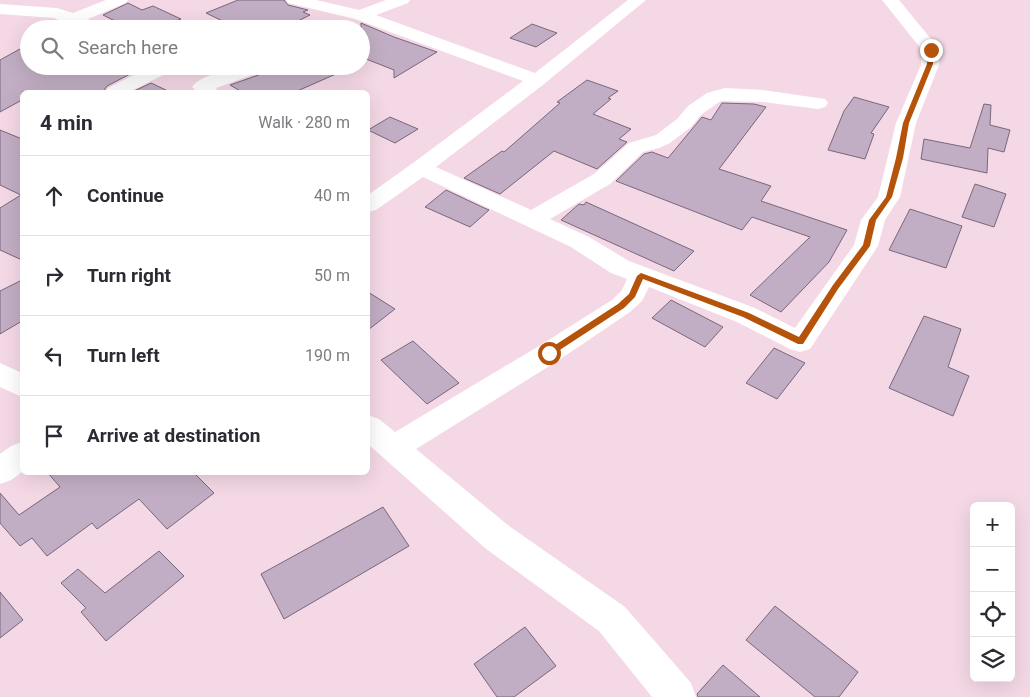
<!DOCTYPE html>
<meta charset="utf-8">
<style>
:root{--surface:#fff;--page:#f7f7f7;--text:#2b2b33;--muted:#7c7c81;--line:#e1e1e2}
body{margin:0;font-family:Roboto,sans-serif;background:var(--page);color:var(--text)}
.controls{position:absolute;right:15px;bottom:15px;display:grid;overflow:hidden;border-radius:8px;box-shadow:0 5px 20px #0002}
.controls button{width:45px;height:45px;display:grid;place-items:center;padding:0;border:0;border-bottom:1px solid var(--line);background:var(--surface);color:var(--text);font:25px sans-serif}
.stop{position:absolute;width:15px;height:15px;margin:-11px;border:4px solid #b45309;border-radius:50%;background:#fff}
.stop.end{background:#b45309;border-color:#fff;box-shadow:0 1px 5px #0008}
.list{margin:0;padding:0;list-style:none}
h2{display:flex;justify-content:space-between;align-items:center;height:65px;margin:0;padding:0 20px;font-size:21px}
h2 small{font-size:16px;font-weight:400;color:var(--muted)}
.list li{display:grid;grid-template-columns:32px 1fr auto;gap:15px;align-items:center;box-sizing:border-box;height:80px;padding:0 20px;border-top:1px solid var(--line)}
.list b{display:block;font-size:19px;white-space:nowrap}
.list em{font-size:16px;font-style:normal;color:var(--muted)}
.icon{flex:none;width:28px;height:28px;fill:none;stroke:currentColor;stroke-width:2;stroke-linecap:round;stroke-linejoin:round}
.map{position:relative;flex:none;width:1030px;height:697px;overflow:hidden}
.search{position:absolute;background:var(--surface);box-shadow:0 5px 20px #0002;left:20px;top:20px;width:350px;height:55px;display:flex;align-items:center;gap:12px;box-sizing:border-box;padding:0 18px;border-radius:28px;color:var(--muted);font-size:19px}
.panel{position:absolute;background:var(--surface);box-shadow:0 5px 20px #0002;left:20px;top:90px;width:350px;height:385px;border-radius:8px}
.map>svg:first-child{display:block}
</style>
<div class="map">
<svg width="1030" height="697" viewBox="0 0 1030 697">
<rect width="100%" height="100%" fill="#f5d8e6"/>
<path fill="#c2aec4" stroke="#79677b" d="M238,0H284L288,5L308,10L303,12L310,15L282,29H268L258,24L248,29H239L206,13Z
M128,3L142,10L153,6L181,19L168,24L178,29H107L104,25L115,21L103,15Z
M361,23L394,37L437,52L394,78V70L361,57Z
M532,24L557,33L536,47L510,38Z
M29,44V66H60L67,68L71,67L79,70L88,66H118L132,73L107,86L103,92H22V100L0,112V60Z
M200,66H233L211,73Z
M270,66H354L295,92H242L230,85L267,72Z
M587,80L618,91L608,98L611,99L593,114L631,129L619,139L627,142L597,169L554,151L500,194L464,178L502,151L504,152L560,103L557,102Z
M151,83L170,92H132Z
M854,97L889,107L871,133L874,134L865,159L828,150L844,111Z
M722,103L754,104L766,107L719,169L771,186L761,201L847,230L829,262L781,312L750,295L810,237L752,217L742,230L616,181L644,154L652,152L668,158L702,117L711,120Z
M984,104L991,105L990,125L1010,130L1004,152L988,148L987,173L921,159L924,139L970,148Z
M390,117L418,129L395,143L368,130Z
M0,130L22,139V260L0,250V208L21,195L0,185Z
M975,184L1006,194L994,227L962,217Z
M446,190L482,207L489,210L470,227L425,207Z
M586,202L694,251L674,271L561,220L579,204L584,205Z
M910,209L962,226L946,268L889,250Z
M22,280V321L0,334V291Z
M368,292L395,309L368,330Z
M671,300L723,327L705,347L652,318Z
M924,316L961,329L948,367L969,376L953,416L889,388Z
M413,341L459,383L427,404L381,360Z
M774,348L805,363L777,399L746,383Z
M47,472H193L214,493L167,529L139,499L97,529L92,523L47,556L32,538L20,546L0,523V493L19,515L60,487Z
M383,507L409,546L284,619L261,574Z
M159,551L184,576L106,641L81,612L86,608L61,583L78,569L105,593Z
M0,592L23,620L0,638Z
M775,606L858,672L839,697H815L746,640Z
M525,627L556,666L514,697H497L474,664Z
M723,665L760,697H698L697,694Z"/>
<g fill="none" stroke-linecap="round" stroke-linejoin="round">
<path fill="#fff" fill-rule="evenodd" d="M106,0H128L126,3L88,19L102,25L105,29H80L54,18L0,14V4L57,8L73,13Z
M286,0H316L359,10L386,0H410L408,3L376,15L535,73L628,0H646L544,84L436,167L531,210L594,174L629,143L656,135L677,119L688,106L707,93L725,88L763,90L825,99L828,103L825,107L818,109L763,102L721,101L702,114L691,127L670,143L659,148L643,152L610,184L550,219L589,237L629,261L755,308L795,328L854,245L861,220L878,197L896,123L921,65L922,50L882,0H899L940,50L939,65L916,123L900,197L885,220L878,246L810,349L800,352L790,349L737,322L649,287L642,301L630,312L559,360L416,449L509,526L625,607L691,683L696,697H652L599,631L485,548L368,444V415L379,419L395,432L539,346L612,300L622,290L627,279L611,273L571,247L423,177L376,210L368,212V195L413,163L523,81L355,19L288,3Z
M151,66H175L173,70L129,92H105L108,88Z
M240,66H268L266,70L216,88L218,92H197L192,87C201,75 226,71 240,66Z
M0,363L22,373V397L0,387Z
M22,442V472L11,480L0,484V454L11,446Z"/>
</g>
<path fill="#b45309" d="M929,49L933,50V64L909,123L903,158L892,197L876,220L870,246L838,289L803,344H798L743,317L643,279L635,297L624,308L552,355H546V351L618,304L629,294L637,276L641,273L749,313L799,337L833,285L863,245L869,220L886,197L896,158L903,123L927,64Z"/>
</svg>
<div class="controls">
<button>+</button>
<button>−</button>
<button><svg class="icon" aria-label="locate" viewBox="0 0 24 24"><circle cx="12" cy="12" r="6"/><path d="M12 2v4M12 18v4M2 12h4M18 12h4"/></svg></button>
<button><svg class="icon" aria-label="layers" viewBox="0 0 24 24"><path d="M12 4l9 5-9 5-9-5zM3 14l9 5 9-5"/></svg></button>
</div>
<div class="stop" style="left:549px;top:353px"></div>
<div class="stop end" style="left:931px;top:50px"></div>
<div class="search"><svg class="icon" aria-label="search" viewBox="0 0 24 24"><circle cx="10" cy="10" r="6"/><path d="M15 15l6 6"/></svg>Search here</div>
<section class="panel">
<h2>4 min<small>Walk · 280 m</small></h2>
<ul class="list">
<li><svg class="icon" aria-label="ahead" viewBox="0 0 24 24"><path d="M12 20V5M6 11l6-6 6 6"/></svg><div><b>Continue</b></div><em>40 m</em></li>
<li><svg class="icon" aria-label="right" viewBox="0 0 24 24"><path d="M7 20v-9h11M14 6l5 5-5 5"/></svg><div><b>Turn right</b></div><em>50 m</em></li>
<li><svg class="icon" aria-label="left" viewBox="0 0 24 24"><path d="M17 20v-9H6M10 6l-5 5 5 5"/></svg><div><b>Turn left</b></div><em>190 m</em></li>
<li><svg class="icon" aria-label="arrive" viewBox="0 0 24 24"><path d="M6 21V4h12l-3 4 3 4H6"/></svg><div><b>Arrive at destination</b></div></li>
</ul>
</section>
</div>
